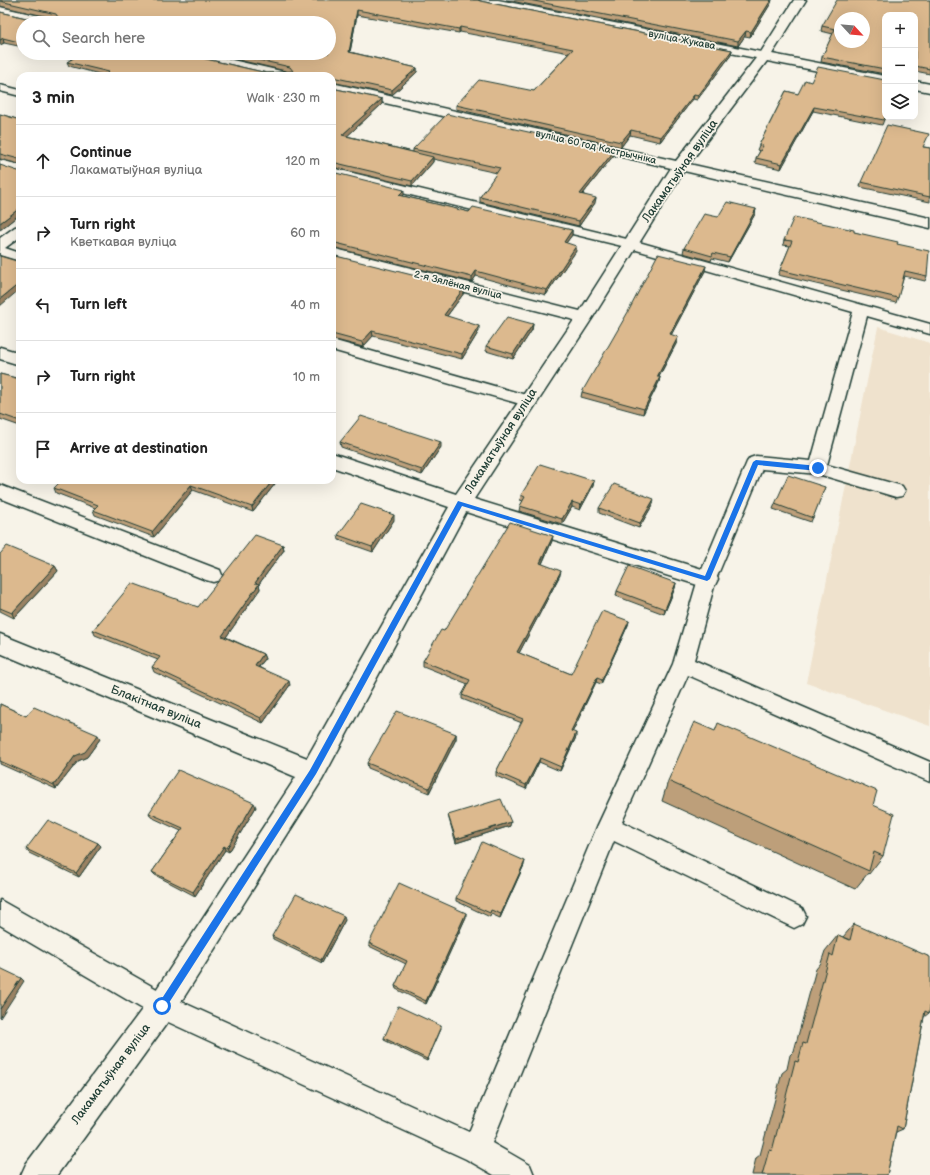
<!DOCTYPE html>
<meta charset="utf-8">
<style>
:root{--surface:#fff;--page:#f2f2f2;--text:#222;--muted:#767676;--line:#e0e0e0}
body{margin:0;font-family:"Balsamiq Sans",sans-serif;background:var(--page);color:var(--text)}
.controls{position:absolute;right:12px;top:12px;display:grid;overflow:hidden;border-radius:8px;box-shadow:0 4px 16px #0002}
.controls button{width:36px;height:36px;display:grid;place-items:center;padding:0;border:0;border-bottom:1px solid var(--line);background:var(--surface);color:var(--text);font:20px sans-serif}
.compass{position:absolute;left:834px;top:12px;width:36px;height:36px;border-radius:50%;background:var(--surface);box-shadow:0 4px 16px #0002;rotate:116deg}
.stop{position:absolute;width:12px;height:12px;margin:-9px;border:3px solid #1a73e8;border-radius:50%;background:#fff}
.stop.end{background:#1a73e8;border-color:#fff;box-shadow:0 1px 4px #0008}
.list{margin:0;padding:0;list-style:none}
h2{display:flex;justify-content:space-between;align-items:center;height:52px;margin:0;padding:0 16px;font-size:17px}
h2 small{font-size:13px;font-weight:400;color:var(--muted)}
.list li{display:grid;grid-template-columns:26px 1fr auto;gap:12px;align-items:center;box-sizing:border-box;height:72px;padding:0 16px;border-top:1px solid var(--line)}
.list b{display:block;font-size:15px;white-space:nowrap}
.list p{margin:0;font-size:13px;white-space:nowrap;color:var(--muted)}
.list em{font-size:13px;font-style:normal;color:var(--muted)}
.icon{flex:none;width:22px;height:22px;fill:none;stroke:currentColor;stroke-width:2;stroke-linecap:round;stroke-linejoin:round}
.map{position:relative;flex:none;width:930px;height:1175px;overflow:hidden}
.search{position:absolute;background:var(--surface);box-shadow:0 4px 16px #0002;left:16px;top:16px;width:320px;height:44px;display:flex;align-items:center;gap:10px;box-sizing:border-box;padding:0 14px;border-radius:22px;color:var(--muted);font-size:15px}
.panel{position:absolute;background:var(--surface);box-shadow:0 4px 16px #0002;left:16px;top:72px;width:320px;height:412px;border-radius:12px}
.map>svg:first-child{display:block}
</style>
<div class="map">
<svg width="930" height="1175" viewBox="0 0 930 1175">
<rect width="100%" height="100%" fill="#f7f3e8"/>
<filter id="ink" filterUnits="userSpaceOnUse"><feTurbulence type="fractalNoise" baseFrequency=".025" numOctaves="2"/><feDisplacementMap in="SourceGraphic" scale="8" xChannelSelector="R" yChannelSelector="G"/><feConvolveMatrix kernelMatrix="1 2 1 2 8 2 1 2 1" color-interpolation-filters="sRGB"/></filter>
<g filter="url(#ink)">
<path fill="#efe2cd" d="M878,327L930,343V726L806,683Z"/>
<g fill="none" stroke-linecap="round" stroke-linejoin="round">
<defs>
<path id="lane" d="M0,85L20,90V96L0,91Z
M332,168L635,241L930,324V334L867,316L827,465L902,486L905,491L902,496L896,497L818,474L762,469L716,579L694,660L930,762V782L688,675L622,822L802,908L806,916L802,924L794,928L614,841L492,1143L530,1165L534,1175H494L466,1159L153,1015L0,925V900L171,997L469,1132L597,827L673,664L698,579L747,462L750,458L756,456L811,461L853,312L626,247L332,176Z
M20,226V237L5,248L20,253V261L0,255V238L15,227Z
M332,340L533,397L535,401L533,405L527,406L332,350Z
M0,485L220,570L222,575L220,580L213,582L206,580L0,498Z"/>
<path id="street" d="M474,0H498L761,52L794,0H806L772,54L885,76V84L767,61L689,164L930,218V228L684,171L593,317L474,499L715,573L718,579L715,585L707,588L466,512L322,780L172,1016L57,1175H21L26,1164L152,996L296,777L0,653V634L307,758L449,507L332,467V453L456,494L574,320L332,258V248L580,311L671,168L332,91V83L676,161L756,58L480,4Z
M0,7L57,20L59,23H37L0,15Z
M178,53H201L290,73L292,76H268L180,56Z
M915,81L930,84V92L915,89Z
M0,160L20,165V174L0,169Z
M0,347L20,353V365L0,359Z"/>
</defs>
<use href="#lane" stroke="#1f3d34" stroke-width="3"/>
<use href="#street" stroke="#1f3d34" stroke-width="3"/>
<use href="#lane" fill="#f7f3e8" fill-rule="evenodd"/>
<use href="#street" fill="#f7f3e8" fill-rule="evenodd"/>
</g>
<path fill="#bd9f7a" stroke="#1f3d34" d="M0,0L480,1L732,50L731,55L697,100L693,99L660,142L630,135L621,147L456,109V105L534,91L569,53L460,32L459,33L357,15L350,52L417,68V72L392,95L332,82V76H107L69,66L67,62L72,59L47,53H180L267,73L290,72L208,53H329L23,23V47L4,43L0,45V12L35,20L57,19L0,6Z
M506,0H772L771,3L750,37L745,36L738,46Z
M930,0V74L915,71V15H885V74L821,62L822,57L833,34L821,31L822,26Z
M332,88L382,99V104L347,136L413,152V149L614,151L613,156L583,194L595,203L579,226L480,202V197L497,173L433,159V162L412,186L332,167Z
M786,91L885,117L882,125L813,111L781,169L755,163L756,158L760,151L757,150L759,145Z
M0,114L20,120V214L0,230L18,171L20,169L19,164L0,159Z
M924,147L930,148V202L860,187L861,182Z
M332,172L404,195L403,196L469,212L572,230V235L566,243L576,251L546,295L476,276L472,282L332,247Z
M756,209L755,214L728,262L712,258L711,261L683,253L684,248L718,217Z
M854,232L897,244L927,276L925,281L904,276L896,303L778,275L790,246L783,245L784,240Z
M332,255L464,293L447,316L479,331L462,359L373,336L363,347L332,339Z
M705,271L671,335L677,342L659,377H660L659,382L643,414L581,397L582,392Z
M533,324L532,330L513,359L486,351V346Z
M0,374L20,379V426L0,419Z
M340,442L441,447L422,475L341,447Z
M62,480H278L253,512L193,490L154,537L95,515L93,510L95,508L56,493L54,488Z
M594,481L593,486L580,510L572,507L562,524L519,511L520,506L523,501L520,500L521,495Z
M825,487L811,522L773,509L775,504Z
M653,504L639,528L599,513V508Z
M394,520L373,552L339,540L338,535Z
M552,541L542,564L560,575L519,653L571,674L629,621L628,625L601,684L596,682L572,732L576,737L560,771L539,762L526,789L496,776V772L522,723L462,699V695L468,684L423,666V661L444,631Z
M283,545L284,550L259,584L260,589L226,637L263,654L265,659L259,667L290,685L263,723L154,672L152,667L158,660L95,635L93,630L198,607Z
M0,554L55,566L58,571L14,618L0,611Z
M676,583L675,588L664,614L616,596L617,591Z
M0,704L26,716L100,739L87,757L78,761L56,789L0,764Z
M456,734V739L429,793L368,768L367,763Z
M668,781L873,805L883,856L869,874L868,873L855,889L662,801Z
M256,807L229,852L225,850L195,896L155,875L152,872L181,831L151,817L149,813Z
M448,815L510,826L456,843L449,819Z
M98,843L101,846L79,877L29,853L26,849Z
M524,865L500,918L491,914L490,917L456,901V898Z
M466,917L426,1004L396,989L395,986L406,964L369,946V943Z
M345,920L322,963L273,939L272,936Z
M854,924L929,1013L924,1017L903,1129L896,1132L887,1175H752L756,1158L760,1155L782,1073L787,1069L790,1055L794,1051L816,969L821,963L825,951L838,935L843,937Z
M441,1029L427,1061L384,1040V1038Z"/>
<path fill="#9a8263" stroke="#1f3d34" d="M771,0H772L771,3L750,37L751,32Z
M357,10V15L349,57V52Z
M460,27V32L459,33V29Z
M746,31L745,36L738,46V41Z
M3,38L4,43L0,45V40Z
M732,50L731,55L697,100L698,96Z
M417,68V72L392,95V90Z
M694,95L693,99L660,142L661,137Z
M382,99V104L343,140L342,135Z
M814,107L813,111L781,169L782,164Z
M631,130L630,135L621,147V142Z
M614,151L613,156L579,199L580,194Z
M433,157V162L412,186V181Z
M404,190V195L400,200L399,195Z
M596,198L595,203L579,226V221Z
M20,208V214L0,230V223Z
M756,209L755,214L728,262L730,257Z
M572,230V235L563,247L564,242Z
M576,246V251L546,295L547,290Z
M706,266L705,271L669,339L670,334Z
M476,271V276L472,282V277Z
M20,283V289L0,306V299Z
M464,288V293L444,320V315Z
M533,324L532,330L513,359V354Z
M479,326V331L462,359V354Z
M372,331L373,336L363,347L362,342Z
M678,337L677,342L656,382L657,377Z
M660,377L659,382L643,414L644,409Z
M441,442V447L422,475V470Z
M273,480H278L253,512L252,507Z
M594,481L593,486L580,510L581,505Z
M191,485L193,490L154,537L152,532Z
M654,499L653,504L639,528L640,523Z
M572,502V507L562,524V519Z
M394,515V520L373,552L372,547Z
M553,536L552,541L540,568V563Z
M283,545L284,550L256,588L255,583Z
M55,566L58,571L14,618L12,613Z
M561,571L560,575L517,657V652Z
M676,583L675,588L664,614L665,609Z
M259,584L260,589L224,640L222,636Z
M629,621L628,625L601,684L602,680Z
M263,654L265,659L256,670L255,666Z
M597,678L596,682L571,735V731Z
M289,681L290,685L263,723L261,718Z
M576,733V737L560,771L561,767Z
M456,734V739L429,793V788Z
M98,735L100,739L87,757L78,761L56,789L54,785L75,756Z
M540,758L539,762L526,789V785Z
M254,803L256,807L229,852L227,848Z
M511,822L510,826L456,843V839Z
M98,843L101,846L79,877L76,873Z
M224,846L225,850L195,896L193,892Z
M525,861L524,865L500,918L501,914Z
M466,913V917L426,1004V1001Z
M344,916L345,920L322,963L321,960Z
M21,978L24,981L0,1018V1009Z
M441,1026V1029L427,1061V1059Z"/>
<path fill="#dcb98e" stroke="#1f3d34" fill-rule="evenodd" d="M0,0H478L480,1L732,50L698,96L694,95L661,137L631,130L621,142L456,105L479,80L534,91L573,49L460,27L459,29L357,10L349,52L417,68L392,90L332,77V76H117L107,74L109,72L67,62L77,56L65,53H180L267,73L293,71L290,67L228,53H329V23H23V43L3,38L0,40V12L35,20L59,19L56,14L0,1Z
M529,0H771L751,32L746,31L738,41Z
M837,0H930V69L915,66V15H885V69L822,57L835,29L822,26ZM840,18H864V42H840Z
M818,67L885,80V117L884,120L814,107L782,164L756,158L763,146L759,145L786,91L798,94L805,80L811,82Z
M332,88L382,99L342,135L433,157L412,181L332,162Z
M0,114L20,120V208L0,223V165L18,171L20,169L19,159L0,154Z
M447,114L614,151L580,194L596,198L579,221L480,197L500,168L413,149Z
M887,125L929,134L923,147L930,148V197L861,182Z
M332,172L404,190L399,195L469,212L473,207L572,230L564,242L576,246L547,290L476,271L472,277L332,242Z
M727,202L756,209L730,257L713,253L712,256L684,248L704,214L718,217Z
M794,217L854,230V232L898,242L897,244L929,251L927,276L905,271L898,298L780,270L792,241L784,240Z
M658,254L706,266L670,334L678,337L657,377H660L644,409L582,392L628,312Z
M332,255L464,288L444,315L479,326L462,354L372,331L362,342L332,334Z
M0,256L20,262V283L0,299Z
M507,317L533,324L513,354L486,346Z
M0,374L20,379V421L0,414Z
M361,416L441,442L422,470L340,442Z
M540,464L594,481L581,505L572,502L562,519L520,506L525,497L521,495Z
M788,475L825,487L813,518L775,504Z
M62,480H273L252,507L191,485L152,532L93,510L98,505L54,488Z
M614,484L654,499L640,523L599,508Z
M361,504L394,515L372,547L338,535Z
M510,522L553,536L540,563L561,571L517,652L571,674L602,611L629,621L602,680L597,678L571,731L576,733L561,767L540,758L526,785L496,772L523,719L462,695L470,680L423,661L441,630L444,631Z
M255,535L283,545L255,583L259,584L222,636L263,654L255,666L289,681L261,718L152,667L160,657L93,630L132,583L198,607Z
M7,546L55,566L12,613L0,608V554Z
M629,566L676,583L665,609L617,591Z
M0,704L26,716L34,707L98,735L85,752L75,756L54,785L0,761Z
M397,711L456,734L429,788L367,763Z
M694,722L715,731L718,723L877,791L873,805L894,814L883,856L874,852L869,871L668,781Z
M178,770L254,803L227,848L224,846L193,892L152,872L183,828L149,813Z
M501,799L511,822L456,839L448,815Z
M48,820L98,843L76,873L26,849Z
M482,842L525,861L501,914L491,910L490,913L456,898Z
M399,883L466,913L426,1001L395,986L407,961L369,943Z
M296,894L344,916L321,960L272,936Z
M854,924L930,957V1007L929,1013L925,1011L903,1129L897,1126L887,1175H762L769,1150L772,1151L795,1061L798,1062L803,1043L806,1044L830,954L833,956L838,935L850,940Z
M0,968L21,978L0,1009Z
M398,1006L441,1026L427,1059L384,1038Z"/>
</g>
<path fill="#1a73e8" d="M756,460L818,466L821,468L818,471L758,465L710,579L707,581L462,506L316,774L165,1009H159V1003L310,770L458,501L705,576L753,462Z"/>
<g text-anchor="middle" dominant-baseline="central" stroke-width="3.5" stroke-linejoin="round" paint-order="stroke">
<g font-size="10" fill="#1f3d34" stroke="#f7f3e8">
<text transform="translate(682 40) rotate(11)">вуліца Жукава</text>
<text transform="translate(596 147) rotate(13)">вуліца 60 год Кастрычніка</text>
<text transform="translate(458 285) rotate(14)">2-я Зялёная вуліца</text>
</g>
<g font-size="12" fill="#1f3d34" stroke="#f7f3e8">
<text transform="translate(680 171) rotate(-55)">Лакаматыўная вуліца</text>
<text transform="translate(501 441) rotate(-57)">Лакаматыўная вуліца</text>
<text transform="translate(156 707) rotate(22)">Блакітная вуліца</text>
<text transform="translate(111 1074) rotate(-53)">Лакаматыўная вуліца</text>
</g>
</g>
</svg>
<div class="controls">
<button>+</button>
<button>−</button>
<button><svg class="icon" aria-label="layers" viewBox="0 0 24 24"><path d="M12 4l9 5-9 5-9-5zM3 14l9 5 9-5"/></svg></button>
</div>
<svg class="compass" viewBox="-18 -18 36 36"><path d="M0-13l5 13h-10z" fill="#e53935"/><path d="M0 13l5-13h-10z" fill="#767676"/></svg>
<div class="stop" style="left:162px;top:1006px"></div>
<div class="stop end" style="left:818px;top:468px"></div>
<div class="search"><svg class="icon" aria-label="search" viewBox="0 0 24 24"><circle cx="10" cy="10" r="6"/><path d="M15 15l6 6"/></svg>Search here</div>
<section class="panel">
<h2>3 min<small>Walk · 230 m</small></h2>
<ul class="list">
<li><svg class="icon" aria-label="ahead" viewBox="0 0 24 24"><path d="M12 20V5M6 11l6-6 6 6"/></svg><div><b>Continue</b><p>Лакаматыўная вуліца</p></div><em>120 m</em></li>
<li><svg class="icon" aria-label="right" viewBox="0 0 24 24"><path d="M7 20v-9h11M14 6l5 5-5 5"/></svg><div><b>Turn right</b><p>Кветкавая вуліца</p></div><em>60 m</em></li>
<li><svg class="icon" aria-label="left" viewBox="0 0 24 24"><path d="M17 20v-9H6M10 6l-5 5 5 5"/></svg><div><b>Turn left</b></div><em>40 m</em></li>
<li><svg class="icon" aria-label="right" viewBox="0 0 24 24"><path d="M7 20v-9h11M14 6l5 5-5 5"/></svg><div><b>Turn right</b></div><em>10 m</em></li>
<li><svg class="icon" aria-label="arrive" viewBox="0 0 24 24"><path d="M6 21V4h12l-3 4 3 4H6"/></svg><div><b>Arrive at destination</b></div></li>
</ul>
</section>
</div>
